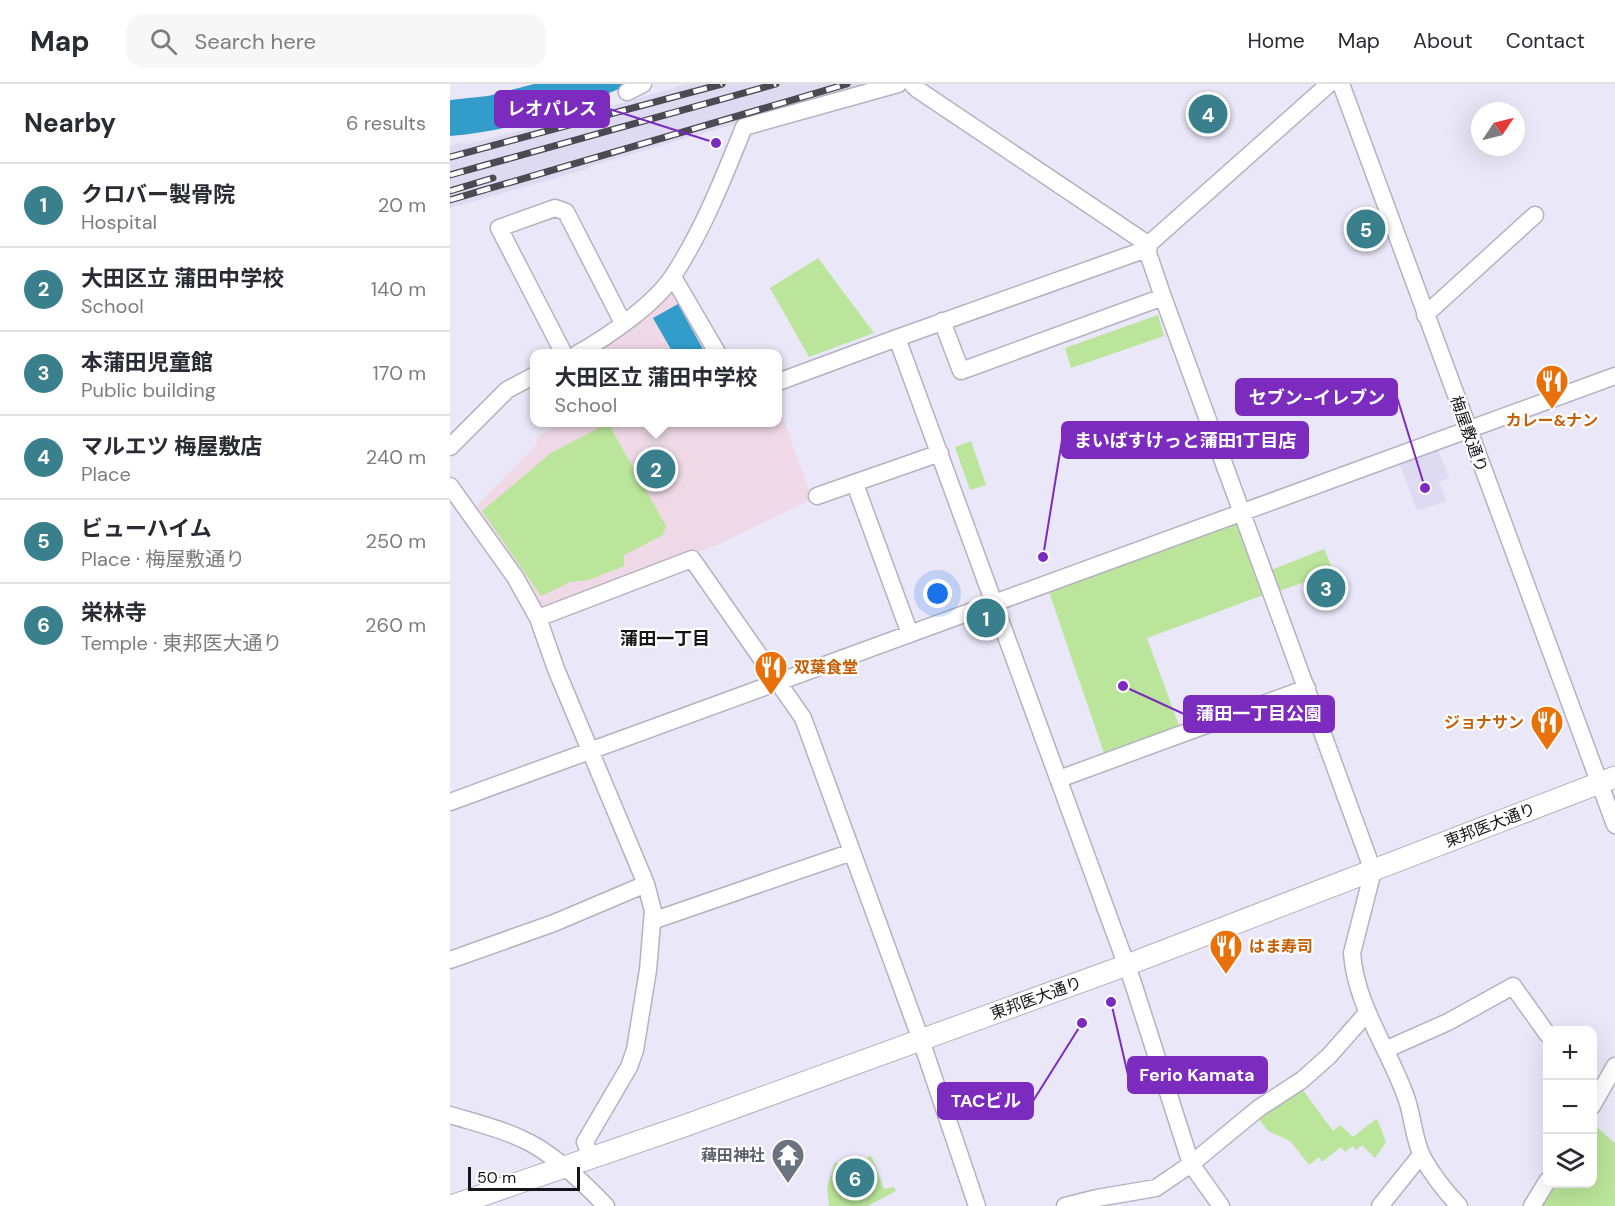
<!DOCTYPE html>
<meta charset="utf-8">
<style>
:root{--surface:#fff;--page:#f7f7f7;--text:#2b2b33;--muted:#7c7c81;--line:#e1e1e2;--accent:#397f8c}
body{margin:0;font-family:"DM Sans","Noto Sans JP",sans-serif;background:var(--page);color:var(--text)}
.controls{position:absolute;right:18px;bottom:18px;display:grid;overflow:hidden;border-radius:12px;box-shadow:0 6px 24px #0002}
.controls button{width:54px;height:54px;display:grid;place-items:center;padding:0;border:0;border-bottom:2px solid var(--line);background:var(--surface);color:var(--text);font:30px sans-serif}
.compass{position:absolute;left:1021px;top:18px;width:54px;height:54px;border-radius:50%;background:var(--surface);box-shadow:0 6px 24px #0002;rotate:55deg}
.scale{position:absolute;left:18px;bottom:15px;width:112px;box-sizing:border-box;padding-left:6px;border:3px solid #16151a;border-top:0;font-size:16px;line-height:21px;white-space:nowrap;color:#16151a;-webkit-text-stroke:4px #fff;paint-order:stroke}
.you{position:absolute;left:488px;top:510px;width:21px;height:21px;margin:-15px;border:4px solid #fff;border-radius:50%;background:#1a73e8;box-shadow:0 0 0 9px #1a73e833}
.badge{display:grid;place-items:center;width:39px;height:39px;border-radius:50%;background:var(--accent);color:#fff;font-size:20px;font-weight:700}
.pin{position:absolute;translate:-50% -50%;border:3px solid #fff;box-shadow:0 2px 6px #0006}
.popup{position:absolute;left:80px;top:265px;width:252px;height:78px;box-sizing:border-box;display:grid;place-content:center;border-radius:12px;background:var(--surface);filter:drop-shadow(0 2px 4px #0005);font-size:20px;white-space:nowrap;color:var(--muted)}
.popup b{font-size:22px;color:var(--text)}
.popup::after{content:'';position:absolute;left:50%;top:100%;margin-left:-12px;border:12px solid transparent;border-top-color:var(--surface)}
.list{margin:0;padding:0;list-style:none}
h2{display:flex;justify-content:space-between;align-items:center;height:78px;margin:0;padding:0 24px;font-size:26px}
h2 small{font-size:20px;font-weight:400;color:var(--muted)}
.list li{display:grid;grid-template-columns:39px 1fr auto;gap:18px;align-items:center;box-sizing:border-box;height:84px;padding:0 24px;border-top:2px solid var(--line)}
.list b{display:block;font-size:22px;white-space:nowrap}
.list p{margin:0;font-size:20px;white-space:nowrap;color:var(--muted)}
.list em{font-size:20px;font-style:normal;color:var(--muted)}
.icon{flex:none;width:33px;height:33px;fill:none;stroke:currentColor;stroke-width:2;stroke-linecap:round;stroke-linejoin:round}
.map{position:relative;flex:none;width:1165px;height:1122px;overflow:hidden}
header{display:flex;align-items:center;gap:36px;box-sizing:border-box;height:84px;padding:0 30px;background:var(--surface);border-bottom:2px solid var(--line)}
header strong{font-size:28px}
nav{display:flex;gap:33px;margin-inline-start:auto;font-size:21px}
.search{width:420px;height:54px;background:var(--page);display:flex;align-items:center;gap:15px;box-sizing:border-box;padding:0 21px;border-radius:18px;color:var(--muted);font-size:22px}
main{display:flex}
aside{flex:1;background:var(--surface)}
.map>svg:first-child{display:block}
</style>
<header>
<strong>Map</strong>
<div class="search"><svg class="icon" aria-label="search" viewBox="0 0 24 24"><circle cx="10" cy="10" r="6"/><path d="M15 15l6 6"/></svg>Search here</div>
<nav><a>Home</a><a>Map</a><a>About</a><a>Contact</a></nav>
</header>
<main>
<aside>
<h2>Nearby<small>6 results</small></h2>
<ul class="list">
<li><span class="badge">1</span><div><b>クロバー製骨院</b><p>Hospital</p></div><em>20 m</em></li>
<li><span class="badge">2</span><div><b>大田区立 蒲田中学校</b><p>School</p></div><em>140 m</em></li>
<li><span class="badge">3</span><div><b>本蒲田児童館</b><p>Public building</p></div><em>170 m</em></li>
<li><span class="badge">4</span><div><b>マルエツ 梅屋敷店</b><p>Place</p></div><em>240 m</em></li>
<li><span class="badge">5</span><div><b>ビューハイム</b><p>Place · 梅屋敷通り</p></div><em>250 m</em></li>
<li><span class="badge">6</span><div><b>栄林寺</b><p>Temple · 東邦医大通り</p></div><em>260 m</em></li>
</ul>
</aside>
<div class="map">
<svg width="1165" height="1122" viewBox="0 0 1165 1122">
<rect width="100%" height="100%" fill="#eae7f8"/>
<path fill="#dedaf2" d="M237,0H430L282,41L144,81L134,86L0,124V62L11,59L17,60L116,35Z
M987,363L999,394L989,398L996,417L967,427L949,377Z"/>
<path fill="#efd9e6" d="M220,207L225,208L263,270H142Z
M328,320L362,415L265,462L90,528L22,427L86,361L87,353L113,339L328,338Z"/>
<path fill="#bbe59a" d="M368,174L424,249L359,273L320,204Z
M708,231L714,252L621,284L615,264Z
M158,339L216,442L213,451L174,471V482L138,496L120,498L91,512L32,427L101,369Z
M521,357L536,401L520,406L505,363Z
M784,438L790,441L816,510L697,554L732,650L657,678L598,505Z
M874,465L884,488L829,507L821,486Z
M849,1001L883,1047L890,1041L903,1053L926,1035L928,1037L936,1058L925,1074L912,1061L906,1066L903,1062L895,1068L891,1063L872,1078L869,1073L859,1081L840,1057L818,1047L808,1034Z
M1143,1040L1165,1059V1122H1089L1104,1100H1142Z
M421,1071L434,1105L444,1103L446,1107L418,1122H379L377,1104L385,1078L402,1086Z"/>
<path fill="#329cca" d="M84,0H181C120,25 67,47 0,52V16L38,12Z
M228,220L255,269H223L203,234Z"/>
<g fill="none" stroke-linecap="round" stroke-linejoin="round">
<defs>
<path id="minor" d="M462,0L467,5L699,161
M891,0L1165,741
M177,8L193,0
M699,161L698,169L713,213L923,787L902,869C906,923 940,966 957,1016C963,1034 964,1057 973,1074C983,1092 995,1107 1009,1122
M223,193L268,270
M975,231L1085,131
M492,237L511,287L713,213
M447,254L691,167L879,0
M114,270L49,144L105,124L116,128L173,239
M127,270C157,253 204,221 223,192C253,146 273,95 294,43L448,0
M328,298L447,254L683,899L741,1080L771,1122
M0,363L57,306L85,291
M405,400L460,550
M0,402L65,493L88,534L106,585L196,800L203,827L198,886L185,966L179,983L135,1058L141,1074
M367,412L490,369
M88,534L242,475L353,634L471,956L527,1122
M609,695L857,604
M0,718L1165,292
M202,837L402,768
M0,876L104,839L196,800
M935,966L998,938L1063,902L1098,951
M1142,1022L1165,982
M0,1031C23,1038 49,1044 72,1055C100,1067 135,1100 156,1122
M615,1122L647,1114L706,1104L741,1080L809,1024L852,996L879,972L917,929
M930,1122L971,1071
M1082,1122L1098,1096"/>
<path id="major" d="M1,1122L234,1042L677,881L1165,693"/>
</defs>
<use href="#minor" stroke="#b4b1c1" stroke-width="19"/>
<use href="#major" stroke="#b4b1c1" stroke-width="23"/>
<use href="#minor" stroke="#fff" stroke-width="16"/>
<use href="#major" stroke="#fff" stroke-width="21"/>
<defs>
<path id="rail" d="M0,73L272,0
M0,91L326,0
M0,107L43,94
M0,116L397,0"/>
</defs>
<use href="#rail" stroke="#4b4a52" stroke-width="7"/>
<use href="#rail" stroke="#fff" stroke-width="4.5" stroke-dasharray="14" stroke-linecap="butt"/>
</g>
<defs>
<symbol id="restaurant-pin" viewBox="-11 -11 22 30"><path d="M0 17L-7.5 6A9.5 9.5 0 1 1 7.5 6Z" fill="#e8710a" stroke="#fff"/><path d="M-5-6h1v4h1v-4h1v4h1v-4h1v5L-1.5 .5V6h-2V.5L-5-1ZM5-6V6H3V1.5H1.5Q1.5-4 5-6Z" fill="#fff"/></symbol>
<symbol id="temple-pin" viewBox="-11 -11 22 30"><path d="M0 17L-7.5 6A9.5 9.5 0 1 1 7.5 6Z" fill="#6b7280" stroke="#fff"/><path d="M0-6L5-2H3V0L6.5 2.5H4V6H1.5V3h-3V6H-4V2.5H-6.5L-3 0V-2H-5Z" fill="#fff"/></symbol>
</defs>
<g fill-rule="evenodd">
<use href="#restaurant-pin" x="1083" y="278" width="38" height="52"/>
<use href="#restaurant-pin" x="302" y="564" width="38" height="52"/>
<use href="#restaurant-pin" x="1078" y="619" width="38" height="52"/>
<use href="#restaurant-pin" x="757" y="843" width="38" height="52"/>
<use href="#temple-pin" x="319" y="1052" width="38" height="52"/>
</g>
<g text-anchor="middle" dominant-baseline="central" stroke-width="4.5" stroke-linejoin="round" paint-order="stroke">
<g font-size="16" font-weight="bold" fill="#c56008" stroke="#fff" text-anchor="start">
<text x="1102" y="336" text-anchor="middle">カレー&amp;ナン</text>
<text x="344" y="583">双葉食堂</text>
<text x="1074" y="638" text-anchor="end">ジョナサン</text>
<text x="799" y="862">はま寿司</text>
</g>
<g font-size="16" fill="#16151a" stroke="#fff">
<text transform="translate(1019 350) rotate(70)">梅屋敷通り</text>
<text transform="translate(1040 741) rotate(-21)">東邦医大通り</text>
<text transform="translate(586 914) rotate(-20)">東邦医大通り</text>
</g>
<g font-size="16" font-weight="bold" fill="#5b616d" stroke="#fff" text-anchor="end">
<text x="315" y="1071">薭田神社</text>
</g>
<g font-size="18" font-weight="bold" fill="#16151a" stroke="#fff">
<text x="215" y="555">蒲田一丁目</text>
</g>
</g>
<path fill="none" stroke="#7b2cbf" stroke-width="2" d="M266 59L159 25M975 404L947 313M593 473L612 356M673 602L734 630M661 918L678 991M632 939L583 1017"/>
<g fill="#7b2cbf" stroke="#fff" stroke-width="2">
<circle cx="266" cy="59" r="6"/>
<circle cx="975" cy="404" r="6"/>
<circle cx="593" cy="473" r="6"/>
<circle cx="673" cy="602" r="6"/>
<circle cx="661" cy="918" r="6"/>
<circle cx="632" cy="939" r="6"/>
</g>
<g fill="#7b2cbf" stroke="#7b2cbf" stroke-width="2">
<rect x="45" y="7" width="114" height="36" rx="6"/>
<rect x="786" y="295" width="161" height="36" rx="6"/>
<rect x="612" y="338" width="246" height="36" rx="6"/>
<rect x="734" y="612" width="150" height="36" rx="6"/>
<rect x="678" y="973" width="139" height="36" rx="6"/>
<rect x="488" y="999" width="95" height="36" rx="6"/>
</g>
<g font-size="18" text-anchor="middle" font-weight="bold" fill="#fff">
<text x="102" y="31">レオパレス</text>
<text x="867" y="320">セブン-イレブン</text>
<text x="735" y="363">まいばすけっと蒲田1丁目店</text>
<text x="809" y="636">蒲田一丁目公園</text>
<text x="747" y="997">Ferio Kamata</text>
<text x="536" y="1023">TACビル</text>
</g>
</svg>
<div class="controls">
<button>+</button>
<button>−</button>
<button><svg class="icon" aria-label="layers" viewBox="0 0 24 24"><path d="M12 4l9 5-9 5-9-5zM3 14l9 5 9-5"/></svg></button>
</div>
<svg class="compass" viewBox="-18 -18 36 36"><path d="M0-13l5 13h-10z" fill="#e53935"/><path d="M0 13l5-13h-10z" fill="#7c7c81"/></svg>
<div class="scale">50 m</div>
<div class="you"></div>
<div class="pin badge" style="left:536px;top:534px">1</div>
<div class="pin badge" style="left:206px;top:385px">2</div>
<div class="popup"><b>大田区立 蒲田中学校</b>School</div>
<div class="pin badge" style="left:876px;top:504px">3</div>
<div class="pin badge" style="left:758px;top:30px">4</div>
<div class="pin badge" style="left:916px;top:145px">5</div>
<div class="pin badge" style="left:405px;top:1094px">6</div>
</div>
</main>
